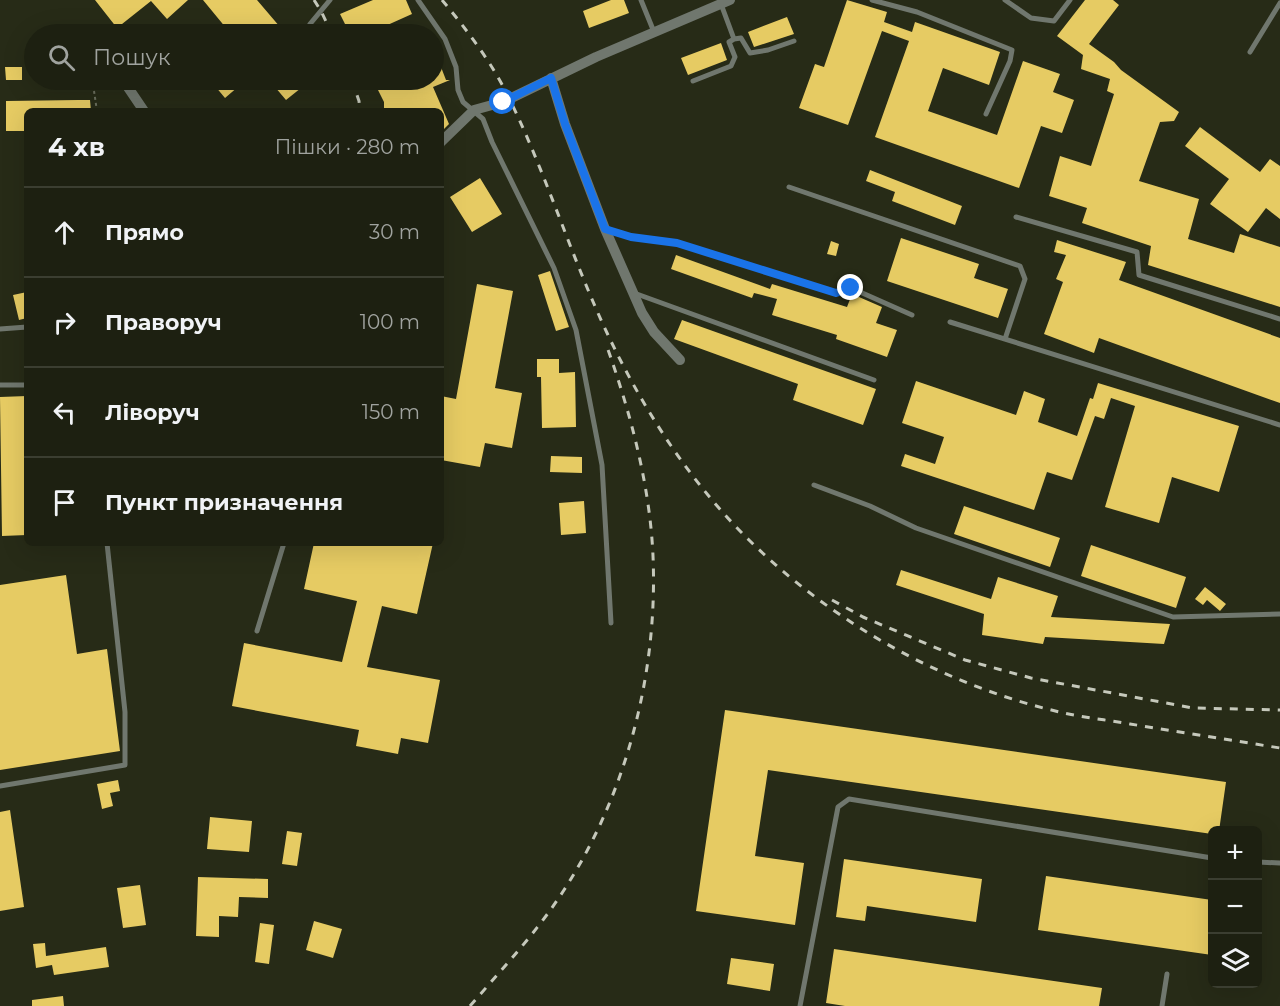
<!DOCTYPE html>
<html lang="uk">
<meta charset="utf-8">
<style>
:root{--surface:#1d2011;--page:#25281a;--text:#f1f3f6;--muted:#a0a39f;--line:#3b3e31}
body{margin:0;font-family:Montserrat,sans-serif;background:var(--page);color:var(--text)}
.controls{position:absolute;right:18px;bottom:18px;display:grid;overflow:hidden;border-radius:9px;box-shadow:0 6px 24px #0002}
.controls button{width:54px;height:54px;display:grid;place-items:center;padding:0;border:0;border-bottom:2px solid var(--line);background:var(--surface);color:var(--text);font:30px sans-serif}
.stop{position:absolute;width:18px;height:18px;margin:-14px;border:4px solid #1a73e8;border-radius:50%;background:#fff}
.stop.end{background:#1a73e8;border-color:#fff;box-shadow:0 2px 6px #0008}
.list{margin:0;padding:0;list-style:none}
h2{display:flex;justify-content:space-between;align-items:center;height:78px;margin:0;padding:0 24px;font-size:26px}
h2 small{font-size:20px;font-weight:400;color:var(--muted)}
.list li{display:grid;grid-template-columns:39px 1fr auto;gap:18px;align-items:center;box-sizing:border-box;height:90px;padding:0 24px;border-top:2px solid var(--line)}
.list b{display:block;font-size:22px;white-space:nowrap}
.list em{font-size:20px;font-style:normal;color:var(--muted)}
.icon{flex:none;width:33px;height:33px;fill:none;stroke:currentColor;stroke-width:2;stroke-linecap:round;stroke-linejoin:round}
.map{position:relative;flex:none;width:1280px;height:1006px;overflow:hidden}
.search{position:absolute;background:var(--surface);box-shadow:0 6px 24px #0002;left:24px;top:24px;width:420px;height:66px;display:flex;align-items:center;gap:15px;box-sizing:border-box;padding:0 21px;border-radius:33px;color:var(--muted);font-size:22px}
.panel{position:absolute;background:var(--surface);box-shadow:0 6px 24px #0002;left:24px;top:108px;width:420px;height:438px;border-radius:9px}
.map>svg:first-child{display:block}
</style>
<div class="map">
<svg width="1280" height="1006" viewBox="0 0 1280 1006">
<rect width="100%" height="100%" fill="#272b17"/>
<path fill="#e6cb63" d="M95,0H188L167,19L151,1L117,28Z
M203,0H257L286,34H231Z
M373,0H406L412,14L383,27L386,34H350L340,14Z
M611,0H624L629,13L589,28L583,11Z
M847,0L887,12L884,22L912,32L915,22L1000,52L989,85L943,68L928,111L997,135L1023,61L1060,74L1053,92L1074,100L1062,133L1041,126L1019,188L875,137L909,41L882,31L848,125L799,108L815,64L824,67Z
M1085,0H1113L1119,5L1089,44L1114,62L1121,70L1179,112L1174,121L1160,122L1139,181L1199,199L1188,239L1234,253L1240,234L1280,247V307L1148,265L1151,246L1082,223L1087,208L1049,196L1060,156L1091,166L1114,94L1107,91L1110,79L1081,69L1083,55L1057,36Z
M787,17L794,34L754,47L748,32Z
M721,43L727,60L688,75L681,58Z
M434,49L446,80H450L433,87L449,124L441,132V111H384V102L373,80H434Z
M5,67H22V80H6Z
M210,80H246L225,98Z
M269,80H311L286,100Z
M78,100H90L91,111H27V131H6V101Z
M1200,127L1260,172L1270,159L1280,166V219L1266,208L1248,232L1210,204L1229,179L1185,146Z
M870,170L962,206L955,225L892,201L895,192L866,181Z
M480,178L502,214L472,232L450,197Z
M901,238L979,264L974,278L1008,289L998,318L887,281Z
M1057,240L1126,262L1119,280L1280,338V403L1099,338L1094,353L1044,334L1063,282L1056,279L1066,255L1054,252Z
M831,241L839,244L836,256L827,254Z
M676,255L770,289L772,284L847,307L852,294L882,307L876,323L897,330L887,357L836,339L837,335L772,315L777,299L754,293L752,298L671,269Z
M550,271L569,327L556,331L538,275Z
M477,284L513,291L495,388L522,393L512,448L485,443L480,467L441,460V396L456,399Z
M27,292V318L19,320L13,295Z
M682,320L876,389L863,425L793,400L798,384L674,339Z
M537,359H559V373L575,372L576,427L542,428L541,377H537Z
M916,381L1016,415L1024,391L1045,399L1038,422L1077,436L1090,398L1093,399L1098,383L1239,426L1219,492L1172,477L1159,523L1105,507L1135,406L1111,398L1104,419L1095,416L1072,480L1047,472L1034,510L901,466L905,454L935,464L944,437L902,423Z
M27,396V535L2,536L0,397Z
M551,456L582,457V473L550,472Z
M584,501L586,533L561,535L559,503Z
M964,506L1060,538L1050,567L954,534Z
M314,543H433L417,614L382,606L367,667L440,680L428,743L401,738L398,754L356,746L359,730L232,706L244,643L342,662L357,601L304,589Z
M1091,545L1186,577L1176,608L1081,576Z
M901,570L991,599L998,577L1058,596L1051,617L1170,624L1164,644L1045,637L1043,644L982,635L984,614L896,585Z
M66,575L77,654L107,649L120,751L0,770V585Z
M1205,587L1226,604L1220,611L1207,600L1203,605L1195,599Z
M725,710L1226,782L1219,831H1212V834L768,770L755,856L804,863L795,925L696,911Z
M118,780L120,791L110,793L113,806L102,809L97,784Z
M10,810L24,907L0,911V812Z
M210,817L252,821L249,852L207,849Z
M287,831L302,833L297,866L282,864Z
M844,859L982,879L976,922L867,906L865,921L836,917Z
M1046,876L1212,900V955L1038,930Z
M198,877L268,879V898L239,897L238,917L219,916V937L196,936Z
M140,885L146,925L123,928L117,888Z
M314,921L342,929L333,958L306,950Z
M260,923L274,925L269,964L255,962Z
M45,943L46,956L106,947L109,967L54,975L52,965L36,968L33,944Z
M834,949L1102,988L1099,1006H845L826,1003Z
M731,958L774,964L770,991L727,984Z
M63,996L64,1006H32V1000Z"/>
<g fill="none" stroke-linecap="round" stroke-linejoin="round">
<path stroke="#6b6f5e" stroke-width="2" stroke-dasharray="3 3" stroke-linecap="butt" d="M94,91L97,111"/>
<path stroke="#70776e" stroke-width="5" d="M418,0L445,39L456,67L458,90L463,102L483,119L492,142L554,268L576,330L602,465L611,623
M641,0L654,32
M872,0L917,12L1012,50L1010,61L986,114
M1005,0L1031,18L1054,21L1070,0
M721,4L734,39L741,38L750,53L768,50L794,41
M310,24L330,0
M1250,52L1280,3
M693,81L731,66L735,57L729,42L734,39
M441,152L442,142
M789,187L1020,266L1025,279L1005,339
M1016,217L1137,252L1139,275L1280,319
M441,218V226
M607,230L631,237L677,243L836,293L851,288L912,315
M634,293L874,380
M950,322L1280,425
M0,329L27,327
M0,385H27
M814,485L870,506L916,528L1173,617L1280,614
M257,631L284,543
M0,786L125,765V712L107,543
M1258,862L1280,863
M800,1006L838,807L849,799L1212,858
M1162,1006L1167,974"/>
<path stroke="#70776e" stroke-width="10" d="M551,78L565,124L605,229L642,313L654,332L680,360
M123,80L144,111
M441,142L474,110L503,102L596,57L730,0"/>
<path stroke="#c5c8bb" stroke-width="3" stroke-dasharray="8 8" stroke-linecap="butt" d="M314,0L321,11L332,34
M442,0C467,30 493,64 510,100C547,176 572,259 608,335C643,409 690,482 749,540C834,624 947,687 1064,713C1086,718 1108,720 1130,724C1180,732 1230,740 1280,748
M352,80L359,101L360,111
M832,600L863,617L965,660L1031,678L1193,708L1280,710
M470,1006C503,968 537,932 564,890C627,793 658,672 653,556C650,485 630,411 606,344"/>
</g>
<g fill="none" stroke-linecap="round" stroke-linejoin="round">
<path stroke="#1a73e8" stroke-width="8" d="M503,102L551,78L565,124L605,229L631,237L677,243L836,293L851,288"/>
</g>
</svg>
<div class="controls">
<button>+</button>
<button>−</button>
<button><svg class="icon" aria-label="layers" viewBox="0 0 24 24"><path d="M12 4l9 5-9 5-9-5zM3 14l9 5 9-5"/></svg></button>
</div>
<div class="stop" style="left:503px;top:102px"></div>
<div class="stop end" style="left:851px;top:288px"></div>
<div class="search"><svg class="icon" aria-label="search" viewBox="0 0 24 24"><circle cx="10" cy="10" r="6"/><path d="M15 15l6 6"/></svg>Пошук</div>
<section class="panel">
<h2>4 хв<small>Пішки · 280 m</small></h2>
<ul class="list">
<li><svg class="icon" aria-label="ahead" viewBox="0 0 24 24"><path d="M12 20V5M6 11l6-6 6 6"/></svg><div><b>Прямо</b></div><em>30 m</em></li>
<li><svg class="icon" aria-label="right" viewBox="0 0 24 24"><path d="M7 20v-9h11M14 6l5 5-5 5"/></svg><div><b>Праворуч</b></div><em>100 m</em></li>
<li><svg class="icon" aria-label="left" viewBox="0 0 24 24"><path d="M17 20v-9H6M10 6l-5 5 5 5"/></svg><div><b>Ліворуч</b></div><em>150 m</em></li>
<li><svg class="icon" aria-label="arrive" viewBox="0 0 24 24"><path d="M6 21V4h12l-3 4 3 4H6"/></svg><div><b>Пункт призначення</b></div></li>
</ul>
</section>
</div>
